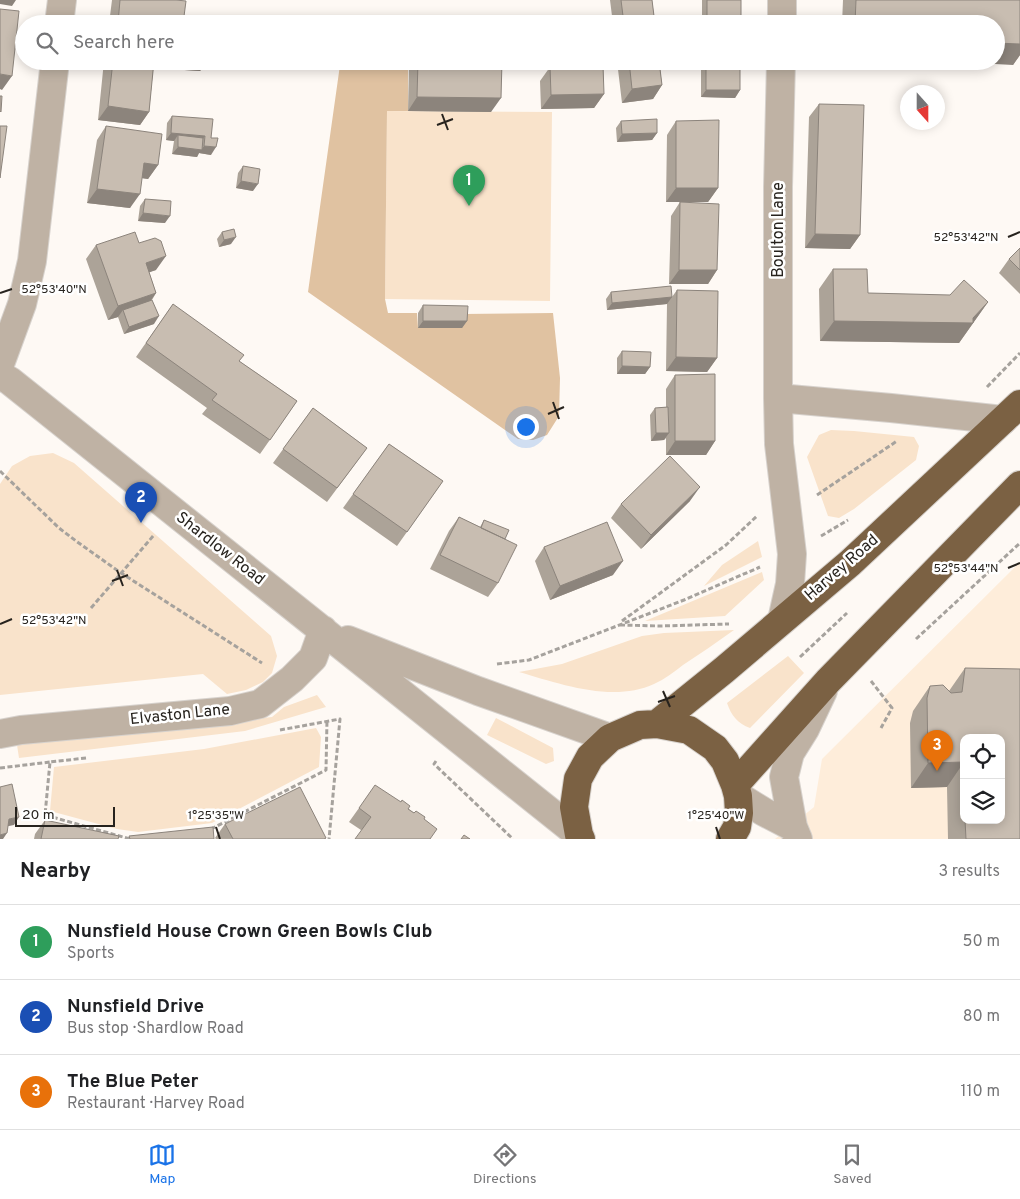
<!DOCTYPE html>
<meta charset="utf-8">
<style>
:root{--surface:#fff;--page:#f6f6f6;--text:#202124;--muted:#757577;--line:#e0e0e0;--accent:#1a73e8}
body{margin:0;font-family:Overpass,sans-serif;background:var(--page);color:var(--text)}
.controls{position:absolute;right:15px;bottom:15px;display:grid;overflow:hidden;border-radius:10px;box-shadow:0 2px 12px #0003}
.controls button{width:45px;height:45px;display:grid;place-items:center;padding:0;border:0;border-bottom:1px solid var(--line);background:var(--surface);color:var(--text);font:25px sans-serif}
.compass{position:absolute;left:900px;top:85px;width:45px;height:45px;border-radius:50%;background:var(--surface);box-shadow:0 2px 12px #0003;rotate:159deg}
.scale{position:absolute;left:15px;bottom:12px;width:100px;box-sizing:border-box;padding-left:5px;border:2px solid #27231e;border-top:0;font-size:14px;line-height:18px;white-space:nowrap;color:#27231e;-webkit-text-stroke:4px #fff;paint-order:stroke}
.you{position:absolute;left:525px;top:426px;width:18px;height:18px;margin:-12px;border:4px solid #fff;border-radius:50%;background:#1a73e8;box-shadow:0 0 0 8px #1a73e833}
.badge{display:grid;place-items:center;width:32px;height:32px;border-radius:50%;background:var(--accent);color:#fff;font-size:16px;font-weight:700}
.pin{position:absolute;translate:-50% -41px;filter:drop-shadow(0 1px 2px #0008)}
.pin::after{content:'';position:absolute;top:26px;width:18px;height:15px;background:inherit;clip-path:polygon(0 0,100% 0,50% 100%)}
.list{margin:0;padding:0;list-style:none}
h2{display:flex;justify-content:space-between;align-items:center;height:65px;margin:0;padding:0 20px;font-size:21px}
h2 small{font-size:16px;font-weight:400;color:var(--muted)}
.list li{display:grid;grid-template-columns:32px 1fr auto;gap:15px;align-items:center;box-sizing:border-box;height:75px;padding:0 20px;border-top:1px solid var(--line)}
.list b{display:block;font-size:19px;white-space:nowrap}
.list p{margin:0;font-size:16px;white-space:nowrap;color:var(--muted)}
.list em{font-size:16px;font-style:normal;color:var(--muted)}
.icon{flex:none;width:28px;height:28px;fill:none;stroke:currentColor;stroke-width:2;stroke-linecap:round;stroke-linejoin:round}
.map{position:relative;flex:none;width:1020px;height:839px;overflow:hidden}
.search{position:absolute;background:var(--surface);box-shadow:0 2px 12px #0003;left:15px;right:15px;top:15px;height:55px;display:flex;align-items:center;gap:12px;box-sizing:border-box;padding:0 18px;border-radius:28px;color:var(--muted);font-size:19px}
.sheet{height:290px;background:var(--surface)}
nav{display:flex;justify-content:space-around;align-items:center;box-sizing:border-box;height:70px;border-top:1px solid var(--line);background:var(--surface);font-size:14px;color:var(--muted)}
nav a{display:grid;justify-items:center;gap:2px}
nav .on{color:var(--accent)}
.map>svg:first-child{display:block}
</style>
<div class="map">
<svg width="1020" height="839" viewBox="0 0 1020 839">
<rect width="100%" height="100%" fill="#fef9f4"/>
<path fill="#feedda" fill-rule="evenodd" d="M1020,562V839H775L814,807L822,759ZM964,738H1001V820H964Z"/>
<path fill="#f9e3cb" d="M387,111L552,112L550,301L385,299Z
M831,430L854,431L914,437L919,446L916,460L854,509L839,518L828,516L807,457L819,435Z
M53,453L74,463L271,636L277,656L272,673L263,682L246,690L227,694L203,674L0,695V484L12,466L30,456Z
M758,541L762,557L704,586L722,565Z
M762,572L764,580L725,616L645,621Z
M734,630C717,642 700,654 683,665C674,672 665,679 654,684C613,703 560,684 519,672L562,664L642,636L664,633Z
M788,656L804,673L750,728C738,724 731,715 727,703Z
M317,695L326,707L245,731L19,758L17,745L272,717L284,707Z
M496,718L553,748L554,761L546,764L487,735Z
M316,728L321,737L319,767L212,823L138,832L117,829L50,811L54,767L204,749Z"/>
<path fill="#e0c2a1" d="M342,61H408V111H387L385,299L388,313H417L418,328H462V314L553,313L560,378L559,416L547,435L533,440L518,439L308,292L340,65Z"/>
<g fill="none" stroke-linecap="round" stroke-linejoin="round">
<defs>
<path id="minor" d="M59,24L62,0
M782,24V0
M781,61L778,187V398L779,444L792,554L790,584L782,620
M0,364L22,304L32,261L55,61
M0,375L10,381L579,835
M778,398L891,408L1003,420
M348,640L478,691L610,738
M0,734L21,730L230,711L260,704L292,679L313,658L323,630
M738,796L764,812L793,827
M798,839L793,827L784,777L790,753L805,729L823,691"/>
<path id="highway" d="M657,724L724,670L850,563L1020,404
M735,785L828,681L1020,485
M581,839L579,835L574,807L578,779L590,757L610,738L640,725L657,724L689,730L715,748L725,761L735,785L738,796L739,813L737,827L730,839"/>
</defs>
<use href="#minor" stroke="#d7d2cd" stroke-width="30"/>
<use href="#highway" stroke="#d7d2cd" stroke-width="30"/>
<path stroke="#a6a29d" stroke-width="3" stroke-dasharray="5 2.5" stroke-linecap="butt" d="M987,387L1020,353
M0,471L59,528L76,541L121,573L262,663
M817,495L897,441
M821,536L848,520
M91,608L154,535
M622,621L726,545L757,516
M620,625L660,626L729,624
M916,639L1020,543
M800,657L847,613
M497,664L529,660L684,600L760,567
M871,681L892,708L881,728
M280,730L340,719L329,839
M86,758L50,762L45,815L130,839
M436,761L434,764L513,839
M0,768L50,762
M211,829L326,770L327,720"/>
<use href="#minor" stroke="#bfb2a4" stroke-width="28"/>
<use href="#highway" stroke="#7b6143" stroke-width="28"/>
</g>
<path fill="#aca398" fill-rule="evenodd" d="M112,0H176L183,24H109Z
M610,0H652L655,24H613Z
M702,0H741V24H702Z
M843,0H1020V55L1013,65L996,24H842Z
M104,61H154L149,112L140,125L98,120Z
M170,61H206V64L200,71L169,69Z
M409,61H502L491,112L408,111Z
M617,61H659L662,85L653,99L622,103Z
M701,61H740V90L735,98L701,97Z
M550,67L604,94L594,108L541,109L540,81Z
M819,104L860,235L850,249L805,248L809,117Z
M172,116L211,138V155L199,153L197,157L172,154L174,141L166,140L167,123Z
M621,121L657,133L652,140L617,142L616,128Z
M676,121L718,188L708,202H666L667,135Z
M106,126L158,165L148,179L142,178L130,208L87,203L97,140Z
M243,166L253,191L236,188L238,173Z
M145,199L165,223L138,221L140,206Z
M680,202L717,270L708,284H669L671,216Z
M222,232L231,244L219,247L217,239Z
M139,243L156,270L149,272L156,293L152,300L154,324L124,334L118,317L108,320L86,259L96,245Z
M1020,248V294L999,273L1009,259Z
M833,269L868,293L988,302L959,343L820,341L819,289Z
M677,290L717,358L707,372L666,371L667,304L607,310L606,299L611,292L672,297Z
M173,304L239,361L297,401L260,454L202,414L207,408L136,357Z
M423,305L467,321L462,328H418V313Z
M622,351L650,367L645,374H617V358Z
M675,375L715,441L706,455H666V438L664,440L651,441L650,415L655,408L666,407V389Z
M313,408L367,448L327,502L273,463Z
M389,444L443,481L397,546L343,508Z
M690,501L641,549L611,518L621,504Z
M459,517L480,527L484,520L505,539L498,583L488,597L430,569L449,531Z
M544,547L613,575L550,600L535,561Z
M965,668L1020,839H948L947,787L911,788L910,723L913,711L930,686L949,691ZM964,738L1001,820H964Z
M359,808L409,809L414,813L425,817L361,830L349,822Z
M45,820L118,839H34L35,834Z
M225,824L326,838L325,839H216L215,838Z"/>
<path fill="#8c847c" d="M0,0H16L12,6L0,4Z
M996,43L1020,44V55L1013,65L941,61H996Z
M174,62L206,64L200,71L169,69Z
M0,74L12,76L2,90L0,89Z
M662,85L653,99L622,103L632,89Z
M706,90H740L735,98L701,97Z
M604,94L594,108L541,109L551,95Z
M417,97L501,98L491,112L408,111Z
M108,106L149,112L140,125L98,120Z
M171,133L205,136L200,143L178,135L174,141L166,140Z
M657,133L652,140L617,142L622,134Z
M204,146L216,147L211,155L199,153L197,157L172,154L178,147L201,150Z
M144,163L158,165L148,179L134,177Z
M241,181L258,184L253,191L236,188Z
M676,188H718L708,202H666Z
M97,189L140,194L130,208L87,203Z
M143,213L170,216L165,223L138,221Z
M815,234L860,235L850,249L805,248Z
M236,237L231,244L219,247L224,240Z
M166,256L156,270L136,277L146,263Z
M679,270H717L708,284H669Z
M156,293L146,307L123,310L118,317L108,320L118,306Z
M672,297L667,304L607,310L612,303Z
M988,302L959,343L820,341L834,321L973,318Z
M159,316L154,324L124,334L129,327Z
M423,321H467L462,328H418Z
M676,357L717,358L707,372L666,371Z
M622,366L650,367L645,374H617Z
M656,433H669L664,440L651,441Z
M675,441H715L706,455H666Z
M700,487L690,501L641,549L651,535Z
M623,561L613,575L550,600L560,586Z
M964,762L947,787L911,788L928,763Z
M19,817L14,825L4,827L9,819Z
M7,833L3,839H0V835Z"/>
<path fill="#c8bdb1" stroke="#8c847c" d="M120,0H176L186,1L183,24L118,23Z
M621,0H652L655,24H624Z
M707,0H741V24H707Z
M856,0H1020V44L996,43V24H855Z
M0,9L19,11L12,76L0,74Z
M113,61H154L149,112L108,106Z
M174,61H206V64Z
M418,61H502L501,98L417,97Z
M629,61H659L662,85L632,89Z
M706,61H740V90H706Z
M603,65L604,94L551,95L550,67Z
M0,96H2L1,112L0,111Z
M819,104L864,105L860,235L815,234Z
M172,116L213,119L211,138H218L216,147L204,146L205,136L171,133Z
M657,119V133L622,134L621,121Z
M719,120L718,188H676V121Z
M0,126H7L0,178Z
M106,126L162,134L158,165L144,163L140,194L97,189Z
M178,135L203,138L202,150L178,147Z
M243,166L260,169L258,184L241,181Z
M145,199L171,201L170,216L143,213Z
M680,202L719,204L717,270H679Z
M234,229L236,237L224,240L222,232Z
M135,232L139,243L155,238L161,241L166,256L146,263L156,293L118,306L96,245Z
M1020,248V270L1009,259Z
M833,269H867L868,293L950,295L964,280L988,302L973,318V323L834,321Z
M671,286L672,297L612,303L611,292Z
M677,290L718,291L717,358L676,357Z
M152,300L159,316L129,327L123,310Z
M173,304L244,355L239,361L297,401L270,440L212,400L217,394L146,343Z
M423,305L468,306L467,321H423Z
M622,351L651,352L650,367L622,366Z
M715,374V441H675V375Z
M668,407L669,433H656L655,408Z
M313,408L367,448L337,488L283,449Z
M389,444L443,481L407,532L353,494Z
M670,456L700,487L651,535L621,504Z
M459,517L517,545L498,583L440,555Z
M484,520L509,530L505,539L481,528Z
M607,522L623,561L560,586L544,547Z
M965,668L1020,669V839H966L965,820H1001V738H964V762L928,763L927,698L930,686L943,685L951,693L962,692Z
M12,784L19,817L9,819L7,833L0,835V787Z
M375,785L401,802L402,800L410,806L408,809L414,813L416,811L425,817L424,819L437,829L430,839H355L371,817L359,808Z
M300,787L326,838L324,839H233L225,824Z
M45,820L119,836L118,839H41Z
M213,827L214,839H130L129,836Z
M464,835L470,839H461Z"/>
<path fill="none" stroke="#27231e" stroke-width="2" d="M442,114L448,130M437,125L453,119M1008,237L1020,232M0,293L12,289M553,402L559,419M548,414L564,407M1008,568L1020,563M117,570L123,586M112,581L128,575M0,624L12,619M663,691L670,707M658,702L675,696M216,827L220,839M716,827L720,839"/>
<g text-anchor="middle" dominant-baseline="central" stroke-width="5" stroke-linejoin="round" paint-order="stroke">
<g font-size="16" fill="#27231e" stroke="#fff">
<text transform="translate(779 230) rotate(-90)">Boulton Lane</text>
<text transform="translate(220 549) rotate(38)">Shardlow Road</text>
<text transform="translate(842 568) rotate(-41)">Harvey Road</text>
<text transform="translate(180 715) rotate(-6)">Elvaston Lane</text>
</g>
</g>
<g font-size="12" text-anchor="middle" fill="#27231e" stroke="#fff" stroke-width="5" stroke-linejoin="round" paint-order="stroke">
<text x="966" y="241">52°53'42"N</text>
<text x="54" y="293">52°53'40"N</text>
<text x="966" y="572">52°53'44"N</text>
<text x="54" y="624">52°53'42"N</text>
<text x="216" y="819">1°25'35"W</text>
<text x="716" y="819">1°25'40"W</text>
</g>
</svg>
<div class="controls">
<button><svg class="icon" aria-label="locate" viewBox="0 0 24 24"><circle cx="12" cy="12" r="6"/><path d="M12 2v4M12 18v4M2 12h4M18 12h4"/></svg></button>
<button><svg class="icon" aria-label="layers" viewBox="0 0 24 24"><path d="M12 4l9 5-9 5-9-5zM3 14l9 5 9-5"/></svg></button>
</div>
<svg class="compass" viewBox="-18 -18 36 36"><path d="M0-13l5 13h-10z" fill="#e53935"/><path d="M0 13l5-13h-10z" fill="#757577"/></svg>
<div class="scale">20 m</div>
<div class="you"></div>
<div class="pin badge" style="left:469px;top:206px;background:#2e9e5b">1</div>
<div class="pin badge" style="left:141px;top:523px;background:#1a4fb4">2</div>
<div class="pin badge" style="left:937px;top:771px;background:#e8710a">3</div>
<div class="search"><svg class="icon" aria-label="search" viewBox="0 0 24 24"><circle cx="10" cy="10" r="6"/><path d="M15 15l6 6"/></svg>Search here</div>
</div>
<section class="sheet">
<h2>Nearby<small>3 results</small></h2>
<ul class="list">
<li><span class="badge" style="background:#2e9e5b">1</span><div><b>Nunsfield House Crown Green Bowls Club</b><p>Sports</p></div><em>50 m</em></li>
<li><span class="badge" style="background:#1a4fb4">2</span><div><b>Nunsfield Drive</b><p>Bus stop · Shardlow Road</p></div><em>80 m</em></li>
<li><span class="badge" style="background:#e8710a">3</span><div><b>The Blue Peter</b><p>Restaurant · Harvey Road</p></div><em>110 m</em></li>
</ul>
</section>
<nav>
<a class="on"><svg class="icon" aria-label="map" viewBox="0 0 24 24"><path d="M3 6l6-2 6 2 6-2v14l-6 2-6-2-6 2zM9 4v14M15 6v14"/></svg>Map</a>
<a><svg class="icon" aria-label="directions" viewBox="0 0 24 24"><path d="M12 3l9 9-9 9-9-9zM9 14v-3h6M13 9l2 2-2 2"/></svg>Directions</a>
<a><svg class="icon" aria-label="saved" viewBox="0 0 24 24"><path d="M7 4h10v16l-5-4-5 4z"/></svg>Saved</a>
</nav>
